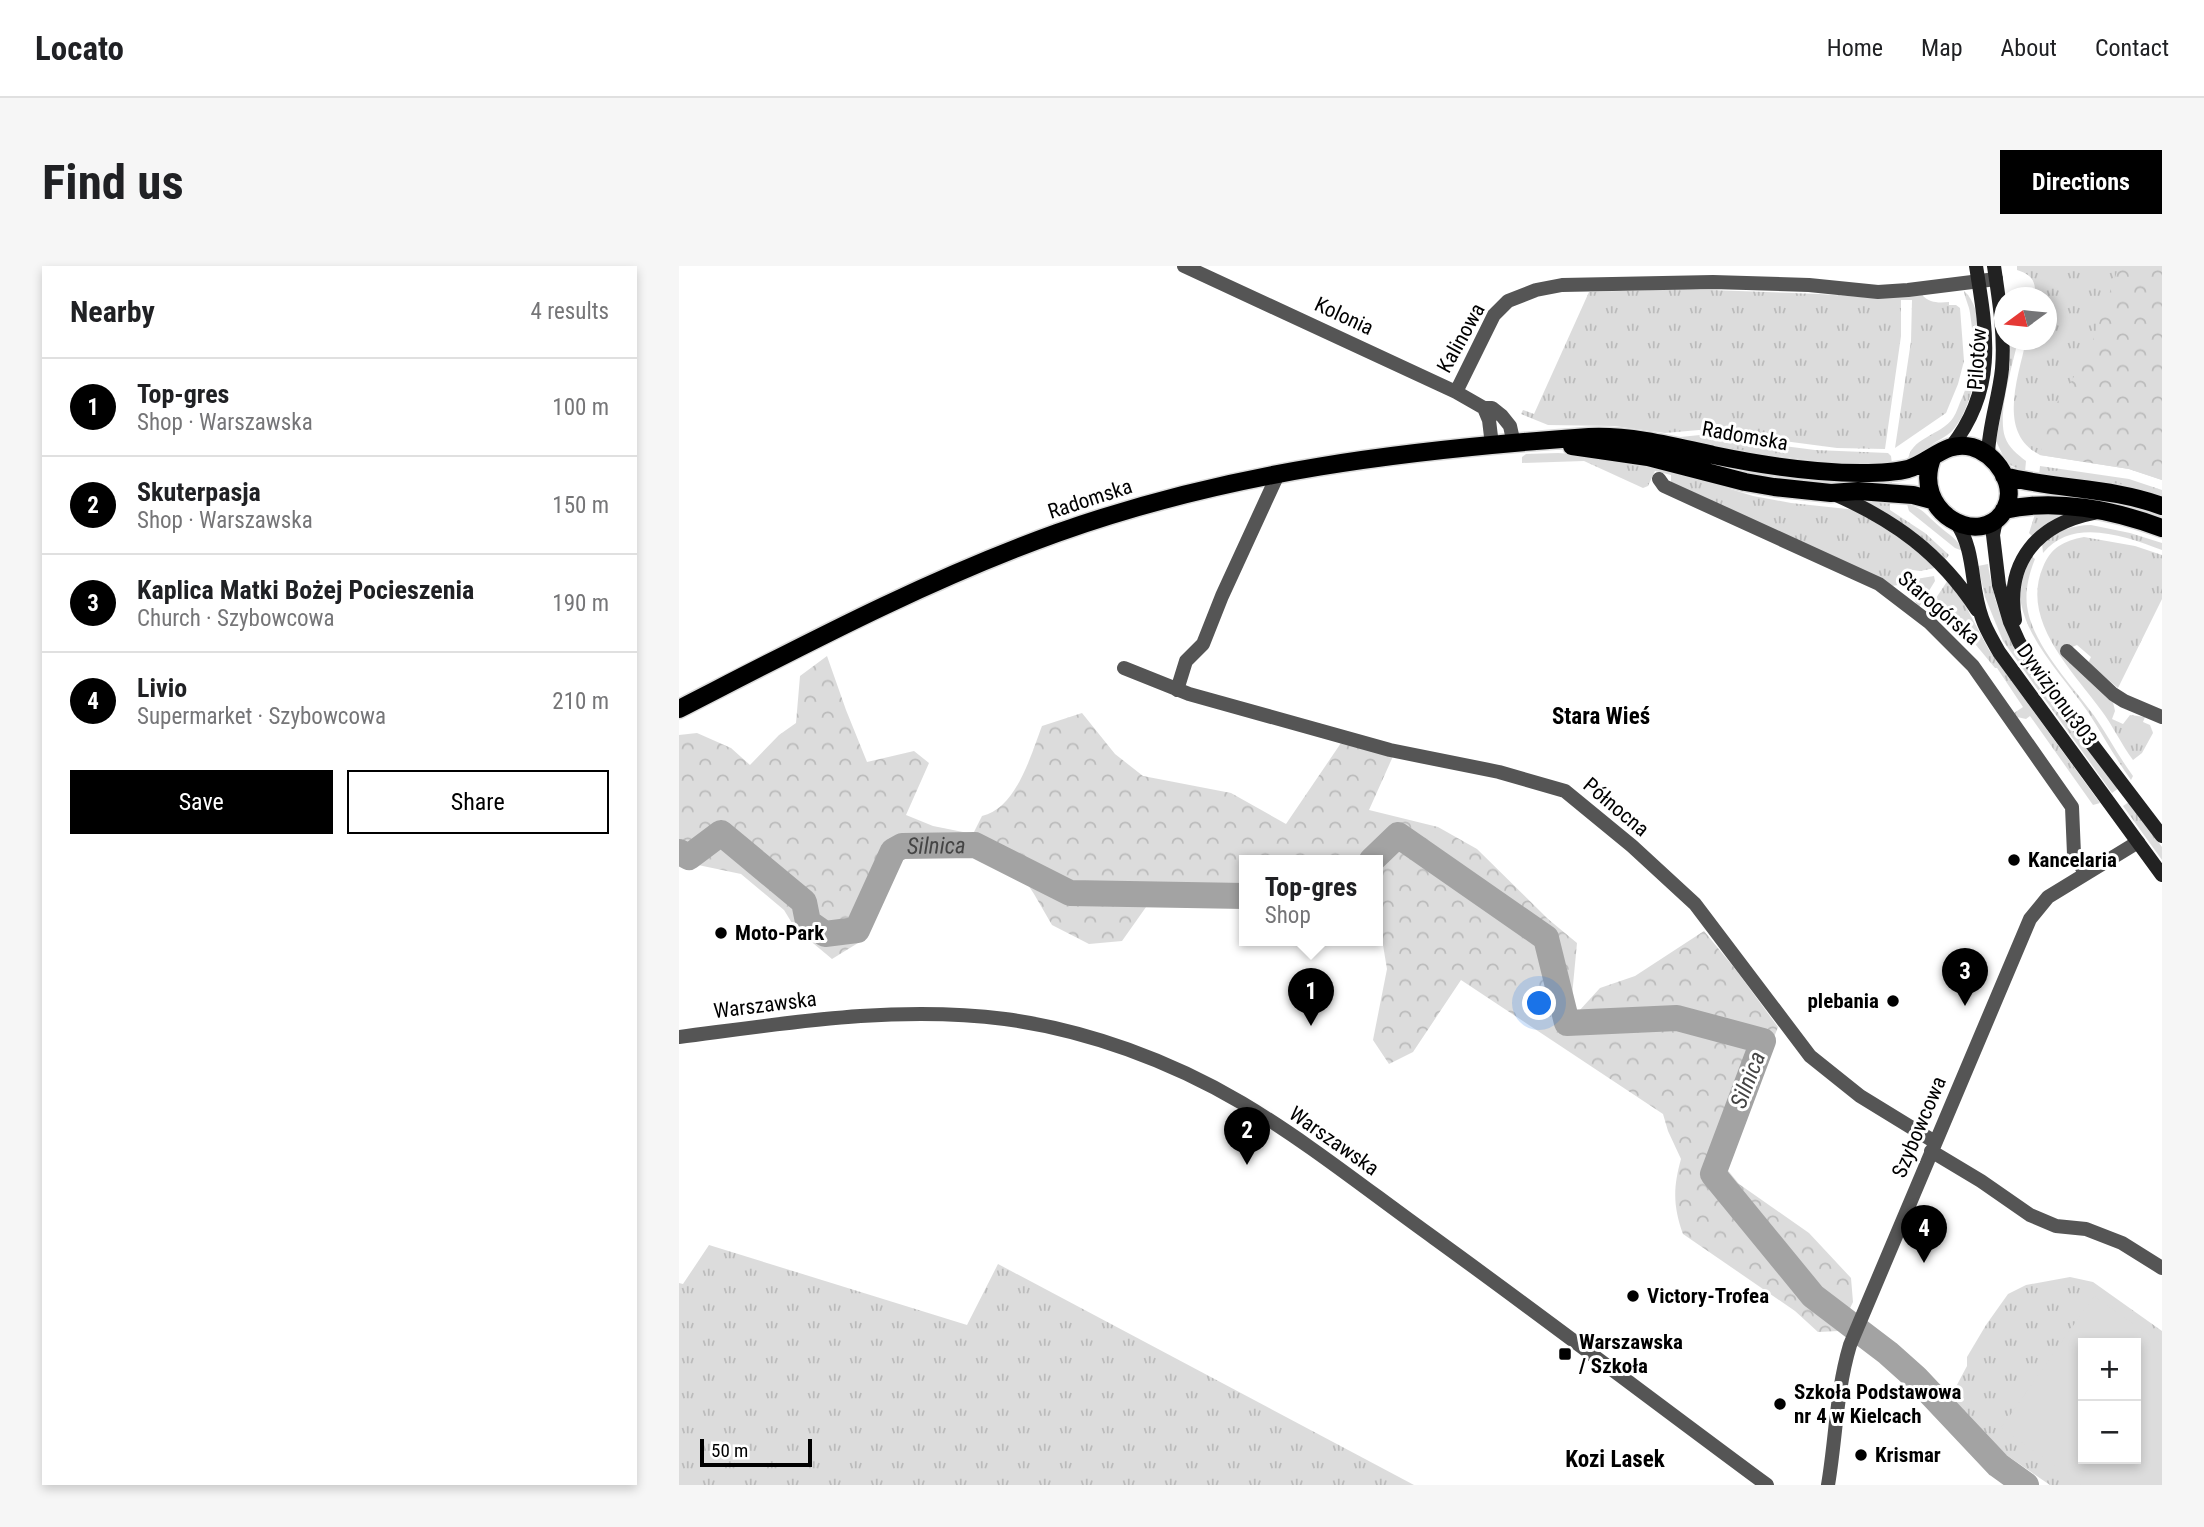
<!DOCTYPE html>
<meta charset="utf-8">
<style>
:root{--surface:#fff;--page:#f6f6f6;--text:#202124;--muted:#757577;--line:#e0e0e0;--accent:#000}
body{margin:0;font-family:"Roboto Condensed",sans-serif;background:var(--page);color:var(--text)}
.controls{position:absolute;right:21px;bottom:21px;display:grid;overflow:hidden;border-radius:0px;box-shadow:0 4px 10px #0003}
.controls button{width:63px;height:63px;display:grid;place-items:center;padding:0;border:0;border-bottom:2px solid var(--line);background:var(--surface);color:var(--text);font:35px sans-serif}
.compass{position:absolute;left:1315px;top:21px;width:63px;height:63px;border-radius:50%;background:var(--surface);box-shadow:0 4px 10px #0003;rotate:255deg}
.scale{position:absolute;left:21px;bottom:18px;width:112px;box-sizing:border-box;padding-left:7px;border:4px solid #000;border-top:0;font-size:19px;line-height:24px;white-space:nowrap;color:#000;-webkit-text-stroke:5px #fff;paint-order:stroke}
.you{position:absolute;left:861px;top:738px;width:24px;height:24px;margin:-18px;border:5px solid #fff;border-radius:50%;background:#1a73e8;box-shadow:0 0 0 10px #1a73e833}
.badge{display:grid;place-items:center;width:46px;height:46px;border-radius:50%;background:var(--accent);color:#fff;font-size:23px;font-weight:700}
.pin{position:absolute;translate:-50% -58px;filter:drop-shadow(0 2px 4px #0008)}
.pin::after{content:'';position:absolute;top:37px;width:24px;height:21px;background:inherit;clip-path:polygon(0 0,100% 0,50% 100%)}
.popup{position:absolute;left:560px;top:589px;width:144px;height:91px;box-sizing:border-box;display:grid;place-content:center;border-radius:0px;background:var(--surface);filter:drop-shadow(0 2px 5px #0005);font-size:23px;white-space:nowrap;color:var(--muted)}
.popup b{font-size:26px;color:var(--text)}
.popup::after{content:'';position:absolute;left:50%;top:100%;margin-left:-14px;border:14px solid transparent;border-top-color:var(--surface)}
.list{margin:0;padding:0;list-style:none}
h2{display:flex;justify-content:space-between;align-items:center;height:91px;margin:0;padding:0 28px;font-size:30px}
h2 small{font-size:23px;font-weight:400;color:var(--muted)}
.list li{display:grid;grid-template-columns:46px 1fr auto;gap:21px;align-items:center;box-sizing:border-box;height:98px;padding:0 28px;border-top:2px solid var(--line)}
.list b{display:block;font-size:26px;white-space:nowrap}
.list p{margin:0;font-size:23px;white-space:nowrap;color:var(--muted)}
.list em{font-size:23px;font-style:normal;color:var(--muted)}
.actions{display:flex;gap:14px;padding:21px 28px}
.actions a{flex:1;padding:16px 0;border:2px solid var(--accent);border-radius:0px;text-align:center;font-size:24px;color:var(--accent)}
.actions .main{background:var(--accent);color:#fff}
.map{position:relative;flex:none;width:1483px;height:1219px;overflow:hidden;border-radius:0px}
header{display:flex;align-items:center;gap:42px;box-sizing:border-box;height:98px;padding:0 35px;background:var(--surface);border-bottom:2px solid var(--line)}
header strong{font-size:33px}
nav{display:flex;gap:38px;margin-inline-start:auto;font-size:24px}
.intro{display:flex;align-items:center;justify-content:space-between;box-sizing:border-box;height:168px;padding:0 42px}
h1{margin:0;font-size:49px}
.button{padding:18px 32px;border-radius:0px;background:var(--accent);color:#fff;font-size:24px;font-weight:700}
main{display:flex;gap:42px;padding:0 42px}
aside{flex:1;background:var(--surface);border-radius:0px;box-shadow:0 4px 10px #0003}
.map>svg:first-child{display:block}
</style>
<header>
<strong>Locato</strong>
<nav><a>Home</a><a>Map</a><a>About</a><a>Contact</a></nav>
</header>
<div class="intro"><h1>Find us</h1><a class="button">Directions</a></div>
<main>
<aside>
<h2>Nearby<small>4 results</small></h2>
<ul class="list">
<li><span class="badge">1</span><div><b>Top-gres</b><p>Shop · Warszawska</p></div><em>100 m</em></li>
<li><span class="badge">2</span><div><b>Skuterpasja</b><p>Shop · Warszawska</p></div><em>150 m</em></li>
<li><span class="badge">3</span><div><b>Kaplica Matki Bożej Pocieszenia</b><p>Church · Szybowcowa</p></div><em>190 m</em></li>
<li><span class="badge">4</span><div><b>Livio</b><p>Supermarket · Szybowcowa</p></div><em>210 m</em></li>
</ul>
<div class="actions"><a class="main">Save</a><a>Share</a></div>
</aside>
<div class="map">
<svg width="1483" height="1219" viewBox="0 0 1483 1219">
<defs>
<pattern id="grass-tufts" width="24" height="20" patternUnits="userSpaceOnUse" patternTransform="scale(1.75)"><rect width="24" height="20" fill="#dcdcdc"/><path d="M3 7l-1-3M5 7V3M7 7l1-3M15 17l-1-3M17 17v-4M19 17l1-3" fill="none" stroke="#bbb"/></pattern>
<pattern id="forest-crowns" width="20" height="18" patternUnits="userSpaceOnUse" patternTransform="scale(1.75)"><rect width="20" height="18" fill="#dcdcdc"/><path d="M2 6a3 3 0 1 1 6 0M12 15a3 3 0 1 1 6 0" fill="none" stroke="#bbb"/></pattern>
</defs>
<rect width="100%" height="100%" fill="#fff"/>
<path fill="url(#grass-tufts)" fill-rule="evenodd" d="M1338,0H1483V214L1450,203L1361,189C1317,167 1340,110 1347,74H1367V32L1356,31C1357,16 1354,9 1338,4Z
M1004,23L1140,28L1197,32L1243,29C1251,37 1259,37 1270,36V39H1277L1281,42L1285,95L1279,118L1267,147L1216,182L1232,75L1233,34H1222V70L1206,183L1158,182L1020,164L986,167L935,160L869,159L842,148L844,144L855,148L910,26Z
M1285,25C1314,49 1297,139 1274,164C1268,171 1258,174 1251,180C1244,186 1238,191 1229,196C1229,172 1263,169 1274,152C1278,146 1280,138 1283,132C1296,101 1296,80 1291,47C1290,39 1286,33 1285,25Z
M1331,74H1339C1334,98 1318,148 1326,171C1330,182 1338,188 1347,195L1346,206L1333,200L1326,194L1317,175L1331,97Z
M1021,169L1136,184L1209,187L1212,190L1213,198C1169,200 1126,194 1082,188C1052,184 1021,181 991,172Z
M945,178L1213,214V220L1116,213L1094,214Z
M879,187L906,189L974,198L1020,211L1035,218L1074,230L1112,237L1178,244L1227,274L1256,302L1241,305L1227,303L1228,312L1225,318L1213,320L992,217V209L976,205L969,220L964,222L905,195L843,197V191L847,188Z
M1361,200L1450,213L1483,224V233L1443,219L1360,210Z
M1189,235L1211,236V244L1246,267L1270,289L1267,293L1237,267L1188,236Z
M1228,238C1243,241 1249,251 1260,260C1270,269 1278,272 1284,285L1276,282L1230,245Z
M1356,248H1380L1383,249L1353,270L1350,267Z
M1412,259L1451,267L1483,277V284C1445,270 1394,251 1364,287L1363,277C1377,265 1394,259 1412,259Z
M1405,271L1456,280L1483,289V333L1439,422L1409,397L1412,391L1398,379L1391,382L1434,436L1436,445L1433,453L1444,458L1451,449L1466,451L1464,456L1471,459L1474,467L1463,487L1454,494C1442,478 1434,460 1422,444C1393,404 1341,354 1364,301C1372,281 1385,275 1405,271Z
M1352,290L1356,293C1350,308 1346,324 1348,340C1353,379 1394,420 1416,451C1429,470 1440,491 1454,510L1452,514C1436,492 1424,469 1409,446C1387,414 1349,376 1342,337C1339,320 1346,305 1352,290Z
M1309,298C1322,393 1385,450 1440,522L1433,527L1324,375L1306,331L1299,300Z
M1255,310L1256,315L1240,341C1232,332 1235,324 1237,313Z
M1269,314L1284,335L1310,384L1421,537L1414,539L1351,450L1347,453L1338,451L1335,447L1344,441L1318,402H1316L1292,373L1260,343L1252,351L1247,347Z
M1450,536L1483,581V594L1444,540Z
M30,979L288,1059L319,998L735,1219H0V1017L4,1018Z
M1391,1011L1414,1016L1483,1065V1219H1371L1317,1182L1271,1132L1288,1100V1091L1307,1059L1329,1028L1347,1019ZM1404,1077H1457V1193H1404Z"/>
<path fill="url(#forest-crowns)" d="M1440,0H1483V214L1450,203L1361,189L1370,148L1391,118L1414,74Z
M148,390L167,444L188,496L235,485L250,497L227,549L254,560L294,568L303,550C337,543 352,489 363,460L403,447L436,488L464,510L552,527L607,558L662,477L715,488L690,544L759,561L798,583L869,653L898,677L892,740L900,745L921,722L956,710L1025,665L1057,704L1099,761L1049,889L1047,902L1060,918L1130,967L1172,1012L1174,1036L1160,1065L1139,1066L1116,1045L1004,968C994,940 994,922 1002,893L989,865L984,848L782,714L734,786L710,798L694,774L708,703L701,661L699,660L698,594H566L565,640L540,636L472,634L443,675L410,678L373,659L355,628L342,608L296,581L216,587L208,627L179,677L153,693L116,662L105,644L62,608L0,595V469L18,467L52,482L71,499L100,469L117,457L121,410Z"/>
<path fill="#dcdcdc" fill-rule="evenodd" d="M1415,1030L1483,1078V1219H1403L1322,1162ZM1404,1077H1457V1193H1404Z"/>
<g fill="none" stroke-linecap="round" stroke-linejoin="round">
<g stroke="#a3a3a3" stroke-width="26">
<path id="s1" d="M0,586L10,591L42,567L125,636L129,656L146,668L178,664L214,585L223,580L296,579L391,627L566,630"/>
<path d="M693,594L719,569L867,672L888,757L998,752L1084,775L1034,908L1134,1030L1209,1087L1237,1112L1319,1199L1347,1219"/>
</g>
<defs>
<path id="primary" d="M893,180L969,191L1066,216L1095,221L1152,227L1179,225L1234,229L1253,234
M1325,210C1378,224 1432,221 1483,240
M1325,244C1376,232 1435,244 1483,262
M0,443C123,380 247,314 378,267C552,205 726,184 910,171C951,169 994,180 1034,189C1082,199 1133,207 1182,207C1197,207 1214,207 1229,203C1252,196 1267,174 1293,181C1316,187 1339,219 1326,243C1303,285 1230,246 1254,190"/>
</defs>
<use href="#primary" stroke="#dbdbdb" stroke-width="21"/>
<path stroke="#555" stroke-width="14" d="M505,0L777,126L805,142H813L823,150L831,160L835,178
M777,126L815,49L829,35L857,24L883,19L1034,16L1130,19L1199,26L1229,24L1317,13
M805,142L810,154L813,179
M980,213L985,220L1200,318L1251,357L1294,400L1393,541L1395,588L1406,607
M1388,385L1434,428L1445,435L1483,451
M445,402L510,428L711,484L820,506L886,525L953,580L1016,638L1131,790L1181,830L1256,876
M498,424L507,395L524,378L543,330L600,206
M1252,885L1302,915L1351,949L1377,960L1407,963L1443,977L1483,1002
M1149,1219C1157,1172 1157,1126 1171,1079L1351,653L1369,631L1459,576"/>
<path stroke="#555" stroke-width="14" d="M0,771C109,757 216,739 326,753C408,764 492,795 563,837C630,877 692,927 755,972C867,1053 977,1137 1088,1219"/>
<path stroke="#222" stroke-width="14" d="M1272,181C1318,123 1308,68 1297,0
M1309,188C1310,159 1320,132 1323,103C1326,69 1320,34 1315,0
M1153,227C1215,254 1261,287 1298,344
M1317,254L1314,269L1320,319L1331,356L1340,376L1354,400L1381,436L1483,570
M1277,256C1297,285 1291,320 1303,352C1307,364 1314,375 1320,386L1483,609
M1336,354C1326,295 1359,258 1415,247"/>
<use href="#primary" stroke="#000" stroke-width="18"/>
</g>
<g fill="#000" stroke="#fff" stroke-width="2.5">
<circle cx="1335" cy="594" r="7"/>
<circle cx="42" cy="667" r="7"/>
<circle cx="1214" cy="735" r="7"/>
<circle cx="954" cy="1030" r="7"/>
<rect x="879" y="1081" width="14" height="14" rx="3.5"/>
<circle cx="1101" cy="1138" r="7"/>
<circle cx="1182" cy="1189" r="7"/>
</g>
<g text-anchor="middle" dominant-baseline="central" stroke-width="6" stroke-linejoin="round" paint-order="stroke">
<g font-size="21" fill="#000" stroke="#fff">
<text transform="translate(665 50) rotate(25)">Kolonia</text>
<text transform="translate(782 72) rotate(-61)">Kalinowa</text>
<text transform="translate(1298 93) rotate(-86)">Pilotów</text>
<text transform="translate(1066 170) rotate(10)">Radomska</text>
<text transform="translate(411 233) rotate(-18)">Radomska</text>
<text transform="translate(1260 342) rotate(41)">Starogórska</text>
<text transform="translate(1378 429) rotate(54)">Dywizjonu 303</text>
<text transform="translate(937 541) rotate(40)">Północna</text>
<text transform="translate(86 739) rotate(-7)">Warszawska</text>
<text transform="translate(1240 861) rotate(-67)">Szybowcowa</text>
<text transform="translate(655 875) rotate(35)">Warszawska</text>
</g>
<g font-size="21" font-weight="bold" fill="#000" stroke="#fff" text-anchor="start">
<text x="1349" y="594">Kancelaria</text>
<text x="56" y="667">Moto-Park</text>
<text x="1200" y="735" text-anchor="end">plebania</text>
<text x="968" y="1030">Victory-Trofea</text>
<text x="900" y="1076">Warszawska<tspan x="900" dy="24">/ Szkoła</tspan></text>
<text x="1115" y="1126">Szkoła Podstawowa<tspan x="1115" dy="24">nr 4 w Kielcach</tspan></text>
<text x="1196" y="1189">Krismar</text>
</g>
<g font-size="23" font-weight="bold" fill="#000" stroke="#fff">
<text x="922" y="450">Stara Wieś</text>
<text x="936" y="1193">Kozi Lasek</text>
</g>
<g font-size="23" font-style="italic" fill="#444" stroke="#fff">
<text stroke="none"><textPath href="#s1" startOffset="364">Silnica</textPath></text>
<text transform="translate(1069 814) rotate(-69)">Silnica</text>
</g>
</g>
</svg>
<div class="controls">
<button>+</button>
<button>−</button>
</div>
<svg class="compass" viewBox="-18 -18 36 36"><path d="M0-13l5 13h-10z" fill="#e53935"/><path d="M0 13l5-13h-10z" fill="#757577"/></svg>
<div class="scale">50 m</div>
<div class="you"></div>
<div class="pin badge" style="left:632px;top:760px">1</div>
<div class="popup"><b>Top-gres</b>Shop</div>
<div class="pin badge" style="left:568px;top:899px">2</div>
<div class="pin badge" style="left:1286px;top:740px">3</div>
<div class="pin badge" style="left:1245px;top:997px">4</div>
</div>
</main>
